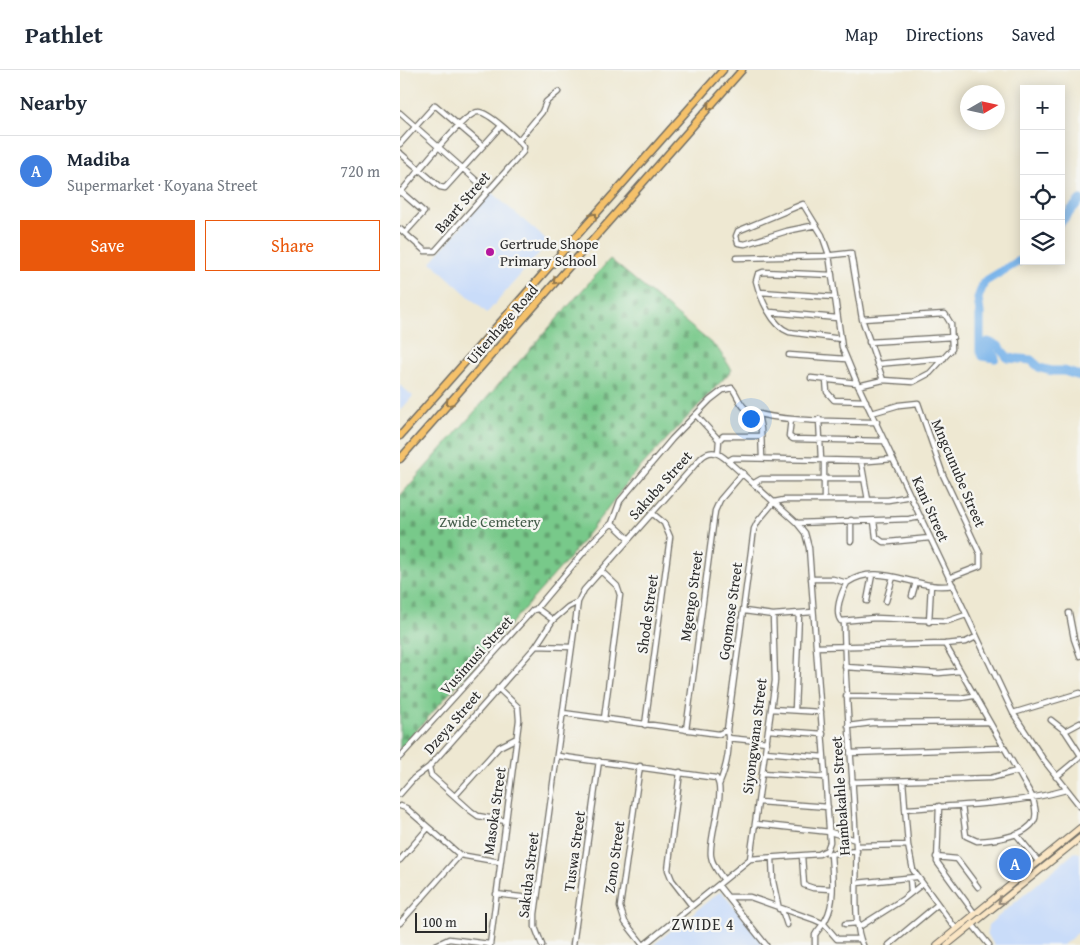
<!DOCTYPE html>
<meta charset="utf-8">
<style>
:root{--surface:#fff;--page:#f2f2f3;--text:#1f2937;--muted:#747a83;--line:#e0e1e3;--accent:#ea580c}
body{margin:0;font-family:"Gentium Book Plus",serif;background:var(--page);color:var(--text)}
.controls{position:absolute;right:15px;top:15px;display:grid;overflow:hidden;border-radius:0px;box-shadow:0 2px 12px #0003}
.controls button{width:45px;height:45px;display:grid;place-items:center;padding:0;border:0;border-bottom:1px solid var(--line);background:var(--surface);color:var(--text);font:25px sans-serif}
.compass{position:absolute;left:560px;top:15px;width:45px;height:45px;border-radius:50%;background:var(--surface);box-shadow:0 2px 12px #0003;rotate:81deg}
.scale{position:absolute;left:15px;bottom:12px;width:72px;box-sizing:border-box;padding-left:5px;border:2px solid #2b2b2b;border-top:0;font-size:14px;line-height:18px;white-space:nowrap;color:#2b2b2b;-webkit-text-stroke:4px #f6f6f2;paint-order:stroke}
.you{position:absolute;left:350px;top:348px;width:18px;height:18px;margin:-12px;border:4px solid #fff;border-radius:50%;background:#1a73e8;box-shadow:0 0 0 8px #1a73e833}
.badge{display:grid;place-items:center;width:32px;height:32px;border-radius:50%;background:var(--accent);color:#fff;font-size:16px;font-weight:700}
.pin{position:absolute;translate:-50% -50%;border:2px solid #fff;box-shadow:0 1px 5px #0006}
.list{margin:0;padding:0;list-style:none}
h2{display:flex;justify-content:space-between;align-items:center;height:65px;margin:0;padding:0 20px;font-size:21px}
h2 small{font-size:16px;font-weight:400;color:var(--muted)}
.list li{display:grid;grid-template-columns:32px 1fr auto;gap:15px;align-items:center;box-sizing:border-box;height:70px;padding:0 20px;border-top:1px solid var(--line)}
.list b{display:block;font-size:19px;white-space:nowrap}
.list p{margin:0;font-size:16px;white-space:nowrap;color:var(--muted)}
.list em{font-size:16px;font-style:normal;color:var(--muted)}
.actions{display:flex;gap:10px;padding:15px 20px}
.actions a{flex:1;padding:11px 0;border:1px solid var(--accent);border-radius:0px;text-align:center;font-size:18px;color:var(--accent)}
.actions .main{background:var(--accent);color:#fff}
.icon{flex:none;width:28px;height:28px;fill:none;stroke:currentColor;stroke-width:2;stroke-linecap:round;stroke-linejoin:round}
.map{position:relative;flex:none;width:680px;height:875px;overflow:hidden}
header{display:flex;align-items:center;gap:30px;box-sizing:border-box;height:70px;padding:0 25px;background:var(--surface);border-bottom:1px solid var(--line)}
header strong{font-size:24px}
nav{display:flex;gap:28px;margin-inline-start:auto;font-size:18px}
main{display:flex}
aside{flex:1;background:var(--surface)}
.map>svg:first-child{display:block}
</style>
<header>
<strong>Pathlet</strong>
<nav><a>Map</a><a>Directions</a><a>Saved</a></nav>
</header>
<main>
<aside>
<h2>Nearby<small></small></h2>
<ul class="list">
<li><span class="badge" style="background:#3f7fe0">A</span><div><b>Madiba</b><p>Supermarket · Koyana Street</p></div><em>720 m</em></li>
</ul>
<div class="actions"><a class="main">Save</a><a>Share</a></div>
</aside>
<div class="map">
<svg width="680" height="875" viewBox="0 0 680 875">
<defs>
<pattern id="cemetery-stones" width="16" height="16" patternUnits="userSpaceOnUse" patternTransform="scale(1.25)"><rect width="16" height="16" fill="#78c98a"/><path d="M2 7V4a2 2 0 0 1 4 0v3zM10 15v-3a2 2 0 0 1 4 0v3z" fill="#63a371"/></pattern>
</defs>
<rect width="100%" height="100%" fill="#f6f6f2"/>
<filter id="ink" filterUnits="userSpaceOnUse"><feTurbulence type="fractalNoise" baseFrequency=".02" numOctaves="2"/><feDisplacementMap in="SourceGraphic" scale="10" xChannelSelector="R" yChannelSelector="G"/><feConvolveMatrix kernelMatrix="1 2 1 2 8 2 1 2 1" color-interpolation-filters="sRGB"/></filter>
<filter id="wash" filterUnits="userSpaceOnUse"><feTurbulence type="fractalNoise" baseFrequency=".0096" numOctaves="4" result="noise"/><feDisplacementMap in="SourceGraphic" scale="20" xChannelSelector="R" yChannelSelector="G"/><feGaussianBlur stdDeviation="1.12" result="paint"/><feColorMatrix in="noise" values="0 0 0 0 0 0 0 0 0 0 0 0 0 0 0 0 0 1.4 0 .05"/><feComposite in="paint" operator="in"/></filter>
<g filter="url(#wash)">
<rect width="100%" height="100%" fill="#eee8d2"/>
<path fill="#c9dcf9" d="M91,122L149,172L87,243L31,192Z
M0,315L13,326L0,341Z
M675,782L680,783V861L663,875H595L587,865L588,855Z
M322,822L365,875H253L318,823Z"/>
<path fill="url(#cemetery-stones)" stroke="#527a5a" d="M210,189L318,279L332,300L233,405L170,487L0,679V426Z"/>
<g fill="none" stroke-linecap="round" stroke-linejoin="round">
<path stroke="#79b4ea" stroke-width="9" d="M661,152L680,130
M624,188L584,212L578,228L580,243V281L582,286L595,288L587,276L588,272L598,276L608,288L631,290L640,298L652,301H664L680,306"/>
</g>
</g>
<g filter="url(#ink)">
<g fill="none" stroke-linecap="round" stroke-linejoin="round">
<defs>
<path id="street" d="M0,43L87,120
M118,71L142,42L146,32L158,22
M0,74L35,35L83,76
M0,83L40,117L45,118L101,56
M0,121L24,142L5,163
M0,123C12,109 63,43 78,42C88,41 117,69 124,77L123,82L35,181H25L0,159
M416,155L387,161L345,174L338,173L336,166L338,161L403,134L422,165L429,185L442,277L457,313L613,643L643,689L680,736
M336,188L424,186L451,183L462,249L483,310
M432,205L363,202L358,204L356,211C360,227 372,256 389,262L441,269
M360,222L434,227
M370,242L437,248
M469,272L553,267
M389,285L446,289
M477,294L544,288
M411,308L457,313
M426,310L427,322L434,330L466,331
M458,316L483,310L513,312L530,303L552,279L551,254L545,244L462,249
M472,343L499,335L518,333L543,405L580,484V496L549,508
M358,344L361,359L362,388
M296,345L319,370
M391,349L389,366L393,369L485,371
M419,349L421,390
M318,383L319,370L323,366H361
M424,390V430
M328,391L333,388L469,391L493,389
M461,391L468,430
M354,413L361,409H464
M374,432L384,430H488L511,426
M474,451L476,467L483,472H489L530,468
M212,453L229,469
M397,453L509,449L521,447
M451,471V450
M201,501L217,516L220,525L204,649
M411,509H433L447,513
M447,513C441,523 434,542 441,551L475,548L548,551L566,545
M447,513C479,490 518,522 553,515
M512,526L516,512
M467,531L472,505
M486,531L493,507
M136,539L193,471L212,453L220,431L272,369L310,330L323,320L332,318C337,324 339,333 345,338C366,353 448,351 477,352
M344,541L373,545L413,542
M669,543L674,569L680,586
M444,552C445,627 453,701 456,776C458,801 452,855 463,875
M529,552L531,515
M545,574L633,728C634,735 638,744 634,751C625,767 594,770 577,771L566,766L562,736
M136,576L153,550
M416,577L545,574L566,572L576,567
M445,597L539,603L559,601
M446,626L561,628L573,626
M371,639L421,642
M395,640L399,544
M163,643L319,664L327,660
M613,643L680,623
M651,650L665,661
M680,653L665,661L680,684
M245,655L270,467L264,453L252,443
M448,656L471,653L588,652
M286,660L315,441L320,430L343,403
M368,660L423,664
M328,668L367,672
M365,682L424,687
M450,683L603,678
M158,686L316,708C327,722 308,767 311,786C312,795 319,803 324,810
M0,687L133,540L138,539L153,550L168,537L178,532
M240,696L220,837L225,852L243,875
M280,702L268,800L272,810L292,836
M362,703L425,707
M656,707L680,687
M503,711L508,775L513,800L556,859
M452,712L591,708L617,701
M319,715C326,698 331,677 327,660L354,459L358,451L374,432
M0,724L14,708L29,697
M55,726L99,677L117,668
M359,732L428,737
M0,736L6,738L60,785L100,792
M539,736L537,792L575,844
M505,739C560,735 613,735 666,720
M106,751L78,746L71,741L31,705L29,697L136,576L171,577
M356,754L430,762L456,770
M616,764L638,791
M456,776L508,775
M428,784L457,781
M402,786L404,815L413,818L431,819
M536,787L557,789L578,817
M372,788L373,811L379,839
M350,789L375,611L373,545
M0,790L28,758
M510,808L511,822
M457,813L516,807
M318,815L366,875
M96,824L137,829
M328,827H350L415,850L424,854L437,869H460
M382,840L387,855
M0,853L60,785
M445,854L458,853
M572,854L589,875
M459,857L502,830L521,815
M36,875L49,869L89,874
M90,875L119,650L118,637L98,618
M142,875L135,857V844L178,532L184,520L301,388C311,378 319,383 328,391L397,453L405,463L409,478L430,772L427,780L419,784L350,789
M173,875L199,691
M244,875L350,789
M415,875V865C418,859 423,856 426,849C436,831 432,803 431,783
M489,875L537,835"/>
<path id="secondary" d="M537,875L680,758
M547,875L680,768"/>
<path id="primary" d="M0,366L323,0
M0,389L342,0"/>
</defs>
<use href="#street" stroke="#6f6d65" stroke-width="7"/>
<use href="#secondary" stroke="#6f6d65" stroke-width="8"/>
<use href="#primary" stroke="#6f6d65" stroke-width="9"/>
<use href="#street" stroke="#fff" stroke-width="4.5"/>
<use href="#secondary" stroke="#fbe6c4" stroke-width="5.5"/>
<use href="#primary" stroke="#f5c16b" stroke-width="6"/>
</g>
<defs><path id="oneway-chevron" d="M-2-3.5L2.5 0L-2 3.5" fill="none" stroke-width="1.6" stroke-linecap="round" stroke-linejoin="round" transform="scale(1.25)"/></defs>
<g stroke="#90764b">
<use href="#oneway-chevron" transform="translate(310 37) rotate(131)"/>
<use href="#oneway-chevron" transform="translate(194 146) rotate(-49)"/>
<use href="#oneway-chevron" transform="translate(156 211) rotate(131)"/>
<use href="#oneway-chevron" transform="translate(49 333) rotate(131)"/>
</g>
<use stroke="#938878" href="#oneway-chevron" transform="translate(601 831) rotate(141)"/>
</g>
<circle fill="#b5179e" stroke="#f6f6f2" stroke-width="2" cx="90" cy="182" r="5"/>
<g text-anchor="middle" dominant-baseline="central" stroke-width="4.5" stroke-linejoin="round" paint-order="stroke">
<g font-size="15" fill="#2b2b2b" stroke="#f6f6f2">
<text transform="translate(62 132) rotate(-49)">Baart Street</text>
<text transform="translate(102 254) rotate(-49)">Uitenhage Road</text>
<text transform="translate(559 403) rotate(67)">Mngcunube Street</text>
<text transform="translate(260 415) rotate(-48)">Sakuba Street</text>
<text transform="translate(531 439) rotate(66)">Kani Street</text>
<text transform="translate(291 526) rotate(-82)">Mgengo Street</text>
<text transform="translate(330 541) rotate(-82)">Gqomose Street</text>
<text transform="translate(247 544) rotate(-82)">Shode Street</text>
<text transform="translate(76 585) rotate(-48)">Vusimusi Street</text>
<text transform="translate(52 652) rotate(-49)">Dzeya Street</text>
<text transform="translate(354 666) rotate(-83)">Siyongwana Street</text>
<text transform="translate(440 726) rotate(-94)">Hambakahle Street</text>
<text transform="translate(94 741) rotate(-82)">Masoka Street</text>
<text transform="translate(174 781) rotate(-82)">Tuswa Street</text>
<text transform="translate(214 787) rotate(-82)">Zono Street</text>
<text transform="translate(128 805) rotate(-83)">Sakuba Street</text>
</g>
<g font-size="15" fill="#2b2b2b" stroke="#f6f6f2" text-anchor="start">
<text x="100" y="173">Gertrude Shope<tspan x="100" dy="17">Primary School</tspan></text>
</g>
<g font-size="15" fill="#425a48" stroke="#f6f6f2">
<text x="90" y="451">Zwide Cemetery</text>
</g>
<g font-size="16" letter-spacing="1" fill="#2b2b2b" stroke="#f6f6f2">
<text x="303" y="854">ZWIDE 4</text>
</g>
</g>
</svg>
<div class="controls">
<button>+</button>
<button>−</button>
<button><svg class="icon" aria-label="locate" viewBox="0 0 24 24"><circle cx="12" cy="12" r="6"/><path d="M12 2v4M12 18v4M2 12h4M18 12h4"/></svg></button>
<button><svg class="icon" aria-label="layers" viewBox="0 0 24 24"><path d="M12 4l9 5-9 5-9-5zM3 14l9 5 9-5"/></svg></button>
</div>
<svg class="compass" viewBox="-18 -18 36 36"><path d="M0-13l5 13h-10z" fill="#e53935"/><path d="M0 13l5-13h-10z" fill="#747a83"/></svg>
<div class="scale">100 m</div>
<div class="you"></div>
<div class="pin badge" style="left:615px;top:794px;background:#3f7fe0">A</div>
</div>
</main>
